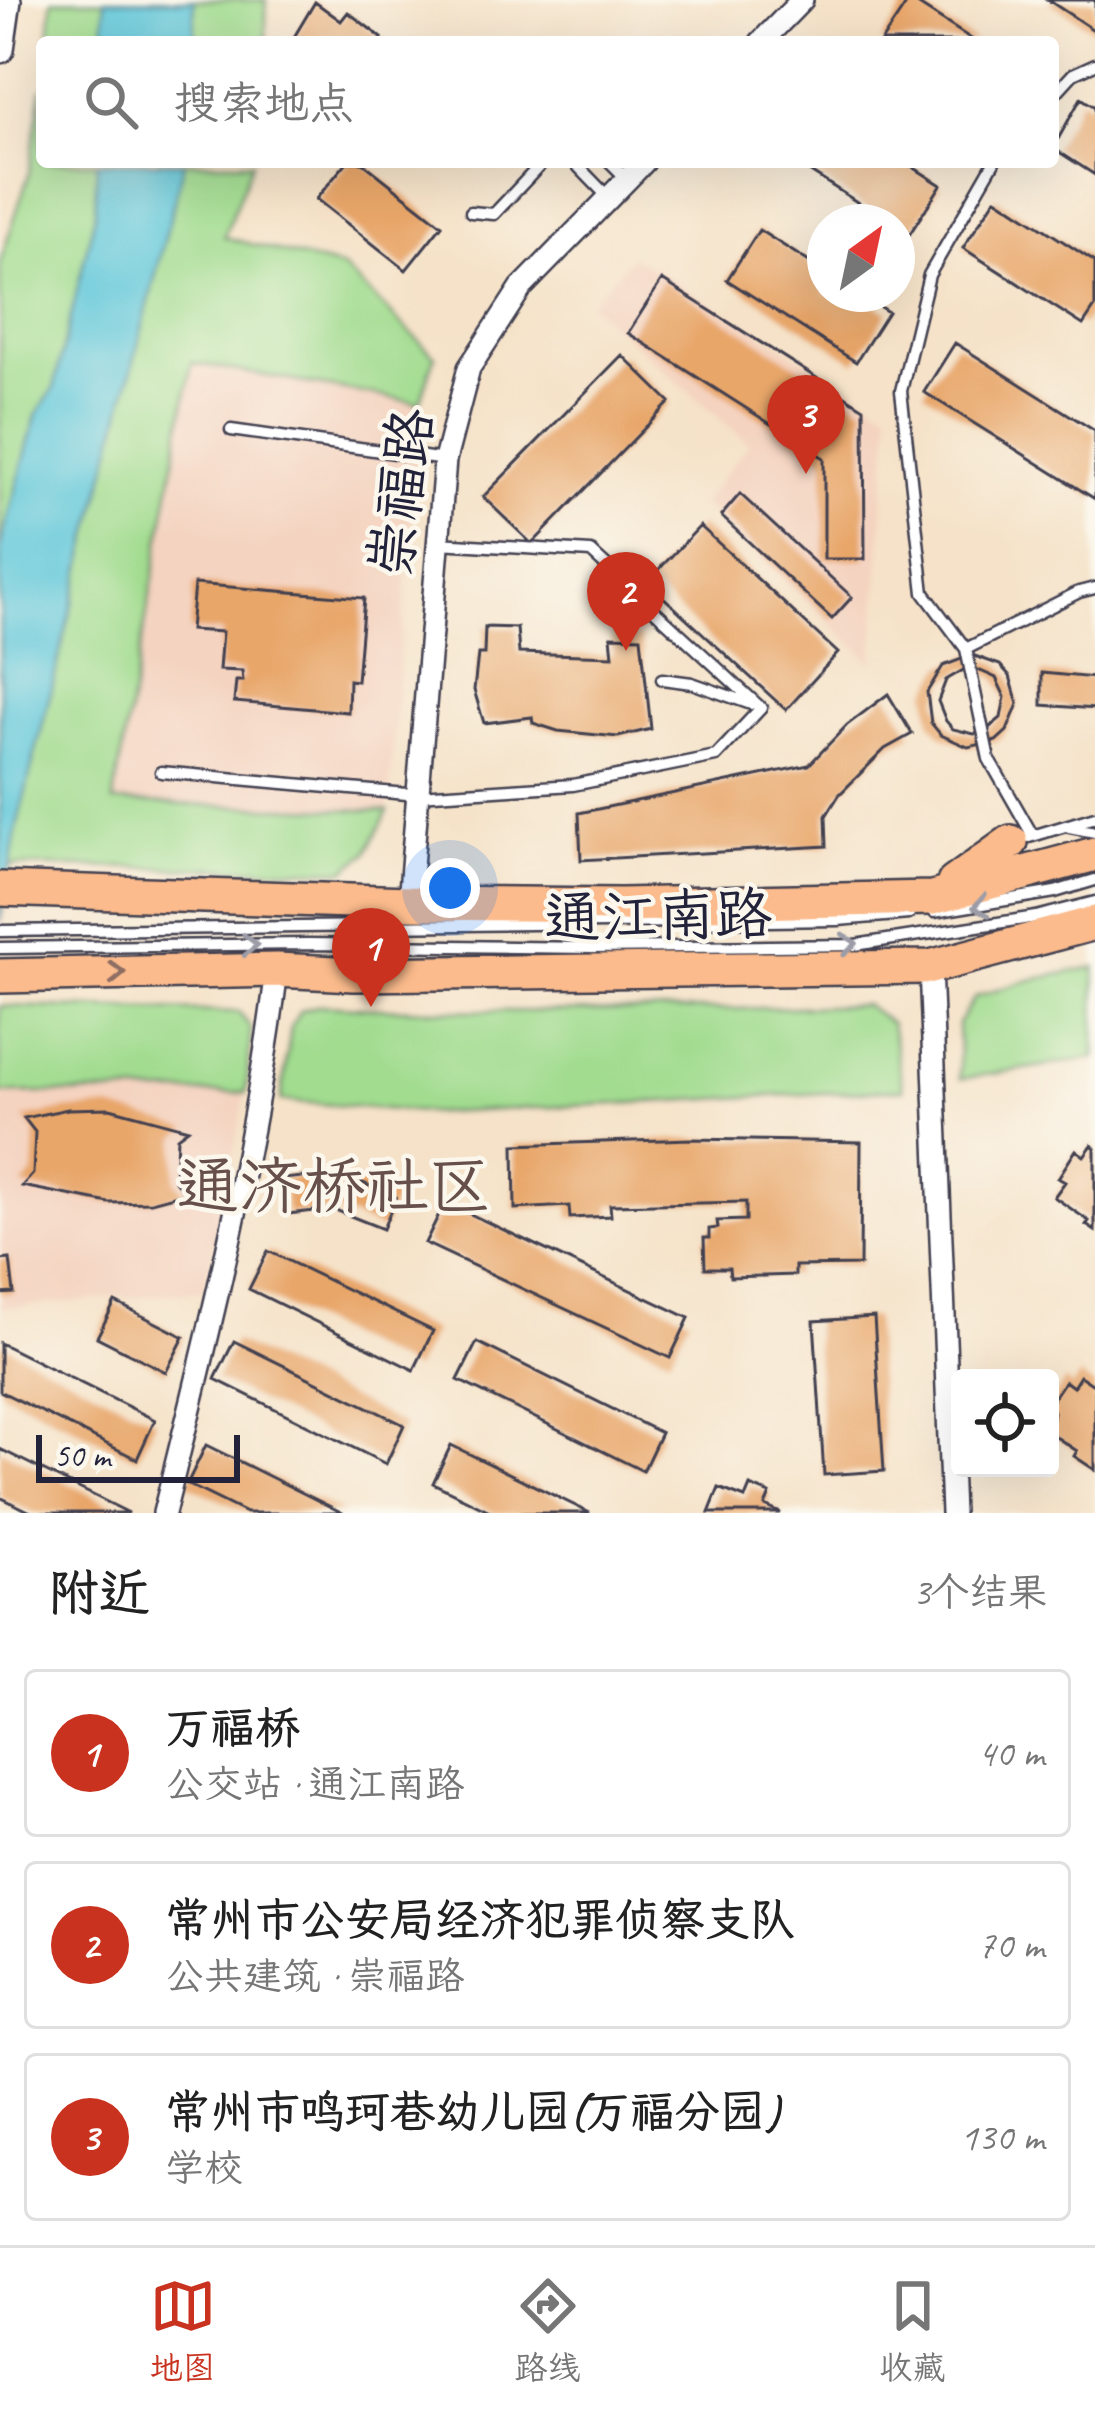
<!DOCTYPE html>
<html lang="zh">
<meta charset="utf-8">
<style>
:root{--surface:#fff;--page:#f2f2f2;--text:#222;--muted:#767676;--line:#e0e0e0;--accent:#c8321e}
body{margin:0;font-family:Caveat,"LXGW WenKai TC",sans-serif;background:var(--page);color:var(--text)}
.controls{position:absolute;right:36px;bottom:36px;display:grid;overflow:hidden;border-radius:12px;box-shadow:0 12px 48px #0002}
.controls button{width:108px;height:108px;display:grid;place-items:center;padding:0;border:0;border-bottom:3px solid var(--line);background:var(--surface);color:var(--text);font:60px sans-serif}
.compass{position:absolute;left:807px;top:204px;width:108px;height:108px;border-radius:50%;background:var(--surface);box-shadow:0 12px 48px #0002;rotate:33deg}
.scale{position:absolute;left:36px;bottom:30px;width:204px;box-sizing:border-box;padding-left:12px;border:6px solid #22223b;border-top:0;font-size:33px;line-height:42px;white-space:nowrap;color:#22223b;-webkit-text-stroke:9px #fbf7ec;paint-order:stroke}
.you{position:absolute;left:450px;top:888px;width:42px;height:42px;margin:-30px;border:9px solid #fff;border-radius:50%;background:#1a73e8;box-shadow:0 0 0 18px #1a73e833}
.badge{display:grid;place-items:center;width:78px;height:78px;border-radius:50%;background:var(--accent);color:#fff;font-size:39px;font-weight:700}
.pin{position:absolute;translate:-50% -99px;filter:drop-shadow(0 3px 6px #0008)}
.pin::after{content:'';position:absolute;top:63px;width:42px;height:36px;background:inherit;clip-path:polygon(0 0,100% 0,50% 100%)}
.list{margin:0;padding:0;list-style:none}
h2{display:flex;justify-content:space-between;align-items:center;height:156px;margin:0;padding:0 48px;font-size:51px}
h2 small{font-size:39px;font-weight:400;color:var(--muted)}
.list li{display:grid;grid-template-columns:78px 1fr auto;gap:36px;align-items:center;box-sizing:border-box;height:168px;margin:0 24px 24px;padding:0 24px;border:3px solid var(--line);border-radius:12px}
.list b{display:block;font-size:45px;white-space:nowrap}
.list p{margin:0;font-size:39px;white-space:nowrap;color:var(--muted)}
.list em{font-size:39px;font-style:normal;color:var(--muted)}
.icon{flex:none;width:66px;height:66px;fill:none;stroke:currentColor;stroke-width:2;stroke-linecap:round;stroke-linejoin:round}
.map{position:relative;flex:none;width:1095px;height:1513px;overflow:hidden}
.search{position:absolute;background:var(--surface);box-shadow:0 12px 48px #0002;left:36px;right:36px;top:36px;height:132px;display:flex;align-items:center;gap:30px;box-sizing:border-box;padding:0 42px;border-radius:12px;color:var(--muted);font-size:45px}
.sheet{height:732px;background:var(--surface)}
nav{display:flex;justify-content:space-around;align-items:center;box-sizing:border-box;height:168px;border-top:3px solid var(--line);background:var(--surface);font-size:33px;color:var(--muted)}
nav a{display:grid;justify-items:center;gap:6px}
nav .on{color:var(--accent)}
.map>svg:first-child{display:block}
</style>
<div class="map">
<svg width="1095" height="1513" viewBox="0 0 1095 1513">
<rect width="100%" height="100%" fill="#fbf7ec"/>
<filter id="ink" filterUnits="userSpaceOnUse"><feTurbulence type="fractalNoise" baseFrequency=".00833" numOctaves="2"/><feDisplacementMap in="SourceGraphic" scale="24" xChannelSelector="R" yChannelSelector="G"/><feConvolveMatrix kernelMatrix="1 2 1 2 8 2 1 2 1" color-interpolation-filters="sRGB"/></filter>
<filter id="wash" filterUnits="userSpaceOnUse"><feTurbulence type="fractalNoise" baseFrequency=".004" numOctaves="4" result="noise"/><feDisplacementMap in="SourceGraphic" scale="48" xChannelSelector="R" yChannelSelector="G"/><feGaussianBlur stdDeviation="2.7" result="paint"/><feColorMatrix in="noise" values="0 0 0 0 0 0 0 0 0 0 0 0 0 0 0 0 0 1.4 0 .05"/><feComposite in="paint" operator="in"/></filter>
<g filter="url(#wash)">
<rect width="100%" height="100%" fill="#f5e2c8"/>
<path fill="#f4d3c0" d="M632,256L890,412L873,663L702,503L749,444L589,304Z
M192,363L420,403L388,811L113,803Z
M0,1093H246L204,1291L0,1308Z"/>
<path fill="#a1dc8f" stroke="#627f65" stroke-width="3" d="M52,0H266V42H49Z
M42,87V162H252L224,237L343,268L435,356L420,403L192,363L113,802L388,811L367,853L345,870L0,866V262L29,174Z
M1095,967V1058L960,1079L958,1024L975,997L1026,981Z
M320,1005C502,1016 684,1011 866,1005L891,1024L903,1089L438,1113L281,1101L291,1027L300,1011Z
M0,1006L238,1012L251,1028L246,1093H0Z"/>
<path fill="#5ec7da" stroke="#40748a" stroke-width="3" d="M105,0H194L195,42H103Z
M97,162H184L17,826L0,923V547L36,416L54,388L95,214Z"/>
<g id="blocks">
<path fill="#e8a669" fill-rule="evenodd" d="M909,0H911L976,42H881Z
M1048,0H1095V31Z
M315,2L341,21L348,12L382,38L378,42H291Z
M1081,98L1095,107V175L1053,148Z
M347,162H362L442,225L406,270L316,199Z
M795,162H905L941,185L909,235L897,228V222H888Z
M996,198L1095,262V307L1083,325L963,248Z
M759,230L825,272V294H859L888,312L856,362L727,280Z
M662,280L864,408L865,559H824V458L628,333Z
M955,343L1095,431V499L924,392Z
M622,355L670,402L532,544L483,497Z
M740,494L852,597L832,619L721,516Z
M700,526L838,653L786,710L647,582Z
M194,584L364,598L357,681L349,680L348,712L234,702L236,681H243L242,671L219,670L222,632L190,630Z
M485,627L517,628L519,653L613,656L611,636L641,637L651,729L618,737L558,731L533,723L532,717L484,723L474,690L478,654H484Z
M972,655L1000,665L1010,676L1018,704L1007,731L996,741L968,747L941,735L931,723L927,692L943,666ZM965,669H976L996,678L1005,697L1001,718L984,732L974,734L953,729L946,721L938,701L946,680Z
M1042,673L1095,678V709L1042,705Z
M888,694L912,734L885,749L839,795L826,816L827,846L581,860L579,813L809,765L847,725Z
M110,1108L188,1129L177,1137L175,1181L185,1193L151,1202L109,1203L22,1186L33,1174L35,1132L24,1118L68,1109Z
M691,1139L861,1142L860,1265L795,1266V1275L730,1277L729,1268H705L704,1238H709V1229L718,1228L717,1221L746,1220V1202L610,1205L611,1216L570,1218L569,1206L515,1209L514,1145Z
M1092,1145L1095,1148V1231L1086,1225L1089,1221L1054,1197L1065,1182L1058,1178L1076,1150L1084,1156Z
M339,1173L396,1197L383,1229L333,1209L287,1214L283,1179Z
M445,1202L689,1318L670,1358L425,1243Z
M268,1251L433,1331L414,1370L249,1289Z
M10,1259L14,1293L0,1294V1260Z
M115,1302L184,1337L166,1372L97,1337Z
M874,1317L884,1471L824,1475L814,1321Z
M234,1341L404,1425L386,1464L215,1379Z
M477,1342L661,1433L643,1471L458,1380Z
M0,1343L155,1420L137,1459L0,1391Z
M1080,1376L1095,1386V1470L1074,1456L1077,1451L1050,1433L1053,1412L1050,1403L1065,1381L1073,1387Z
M206,1445L343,1513H246L187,1484Z
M451,1445L590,1513H494L433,1483Z
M0,1449L129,1513H33L0,1497Z
M750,1486L770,1494L765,1506L781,1513H709L719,1488L745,1498Z"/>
</g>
</g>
<g filter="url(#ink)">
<use href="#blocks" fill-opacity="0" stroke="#423f50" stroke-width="3"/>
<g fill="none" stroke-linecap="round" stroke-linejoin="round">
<defs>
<path id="service" d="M1053,96L1073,74L1095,64
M574,162L609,198
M610,162L627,179
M994,162L929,275L901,391L924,593L966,649L989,759L1033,836
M471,212L494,214L543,162
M231,430L445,460
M966,649L1079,592L1095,588
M662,679L692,683L751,704
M161,772L418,795L573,785L716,756L761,708L591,552L438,543
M1069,827L1095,832
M1029,837L1095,817
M934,912L1055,892L1095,880
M0,931L838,920L909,914
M0,948L308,944L592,948L855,945L1036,917L1095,902"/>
<path id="minor" d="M761,42L802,0
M409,903L445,460L469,368L521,288L644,162
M930,967L952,1513
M164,1513C209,1333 254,1154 277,970"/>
<path id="tertiary" d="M0,49L7,0"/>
<path id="primary" d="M954,883L1011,842
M0,889L409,903L621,905L932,898L1095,854
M0,976L277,970L354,974L930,967L1095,923"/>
</defs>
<use href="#service" stroke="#423f50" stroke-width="15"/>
<use href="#minor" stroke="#423f50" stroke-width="26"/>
<use href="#tertiary" stroke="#423f50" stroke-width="32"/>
<use href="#primary" stroke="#423f50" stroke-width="38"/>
<use href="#service" stroke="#fff" stroke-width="10"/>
<use href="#minor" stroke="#fff" stroke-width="21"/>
<use href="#tertiary" stroke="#fff" stroke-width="27"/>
<use href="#primary" stroke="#fbbb8c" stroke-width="33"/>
</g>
<defs><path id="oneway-chevron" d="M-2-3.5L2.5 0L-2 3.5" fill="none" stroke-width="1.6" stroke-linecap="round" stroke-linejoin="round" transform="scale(3)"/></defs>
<g stroke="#9c9ca7">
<use href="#oneway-chevron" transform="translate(981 906) rotate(170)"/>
<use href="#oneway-chevron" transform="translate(849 944) rotate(-4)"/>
<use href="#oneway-chevron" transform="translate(250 945) rotate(-1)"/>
</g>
<use stroke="#8e6e64" href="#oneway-chevron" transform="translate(117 973) rotate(-1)"/>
</g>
<g text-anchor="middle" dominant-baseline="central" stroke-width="9" stroke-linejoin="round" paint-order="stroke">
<g font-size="57" fill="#22223b" stroke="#fbf7ec">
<text transform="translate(401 493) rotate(-82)">崇福路</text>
<text transform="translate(658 916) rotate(-1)">通江南路</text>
</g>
<g font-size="63" fill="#67504b" stroke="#fbf7ec">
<text x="334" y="1186">通济桥社区</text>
</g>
</g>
</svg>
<div class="controls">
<button><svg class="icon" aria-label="locate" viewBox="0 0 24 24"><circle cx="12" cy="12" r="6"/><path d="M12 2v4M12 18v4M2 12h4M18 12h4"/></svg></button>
</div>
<svg class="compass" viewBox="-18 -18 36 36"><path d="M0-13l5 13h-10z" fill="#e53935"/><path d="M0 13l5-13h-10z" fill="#767676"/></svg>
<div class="scale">50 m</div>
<div class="you"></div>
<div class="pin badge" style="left:371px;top:1007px">1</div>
<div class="pin badge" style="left:626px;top:651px">2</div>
<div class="pin badge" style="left:806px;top:474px">3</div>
<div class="search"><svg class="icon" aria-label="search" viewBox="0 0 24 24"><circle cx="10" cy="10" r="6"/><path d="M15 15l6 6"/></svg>搜索地点</div>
</div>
<section class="sheet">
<h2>附近<small>3个结果</small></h2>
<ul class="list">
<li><span class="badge">1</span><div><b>万福桥</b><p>公交站 · 通江南路</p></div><em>40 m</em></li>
<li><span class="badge">2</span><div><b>常州市公安局经济犯罪侦察支队</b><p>公共建筑 · 崇福路</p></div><em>70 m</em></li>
<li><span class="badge">3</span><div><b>常州市鸣珂巷幼儿园(万福分园)</b><p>学校</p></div><em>130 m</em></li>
</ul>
</section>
<nav>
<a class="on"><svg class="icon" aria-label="map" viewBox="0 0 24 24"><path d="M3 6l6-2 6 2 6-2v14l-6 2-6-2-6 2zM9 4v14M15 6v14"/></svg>地图</a>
<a><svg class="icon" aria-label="directions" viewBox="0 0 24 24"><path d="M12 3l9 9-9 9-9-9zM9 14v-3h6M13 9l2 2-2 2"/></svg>路线</a>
<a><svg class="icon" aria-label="saved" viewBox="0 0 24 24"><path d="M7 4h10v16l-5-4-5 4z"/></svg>收藏</a>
</nav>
